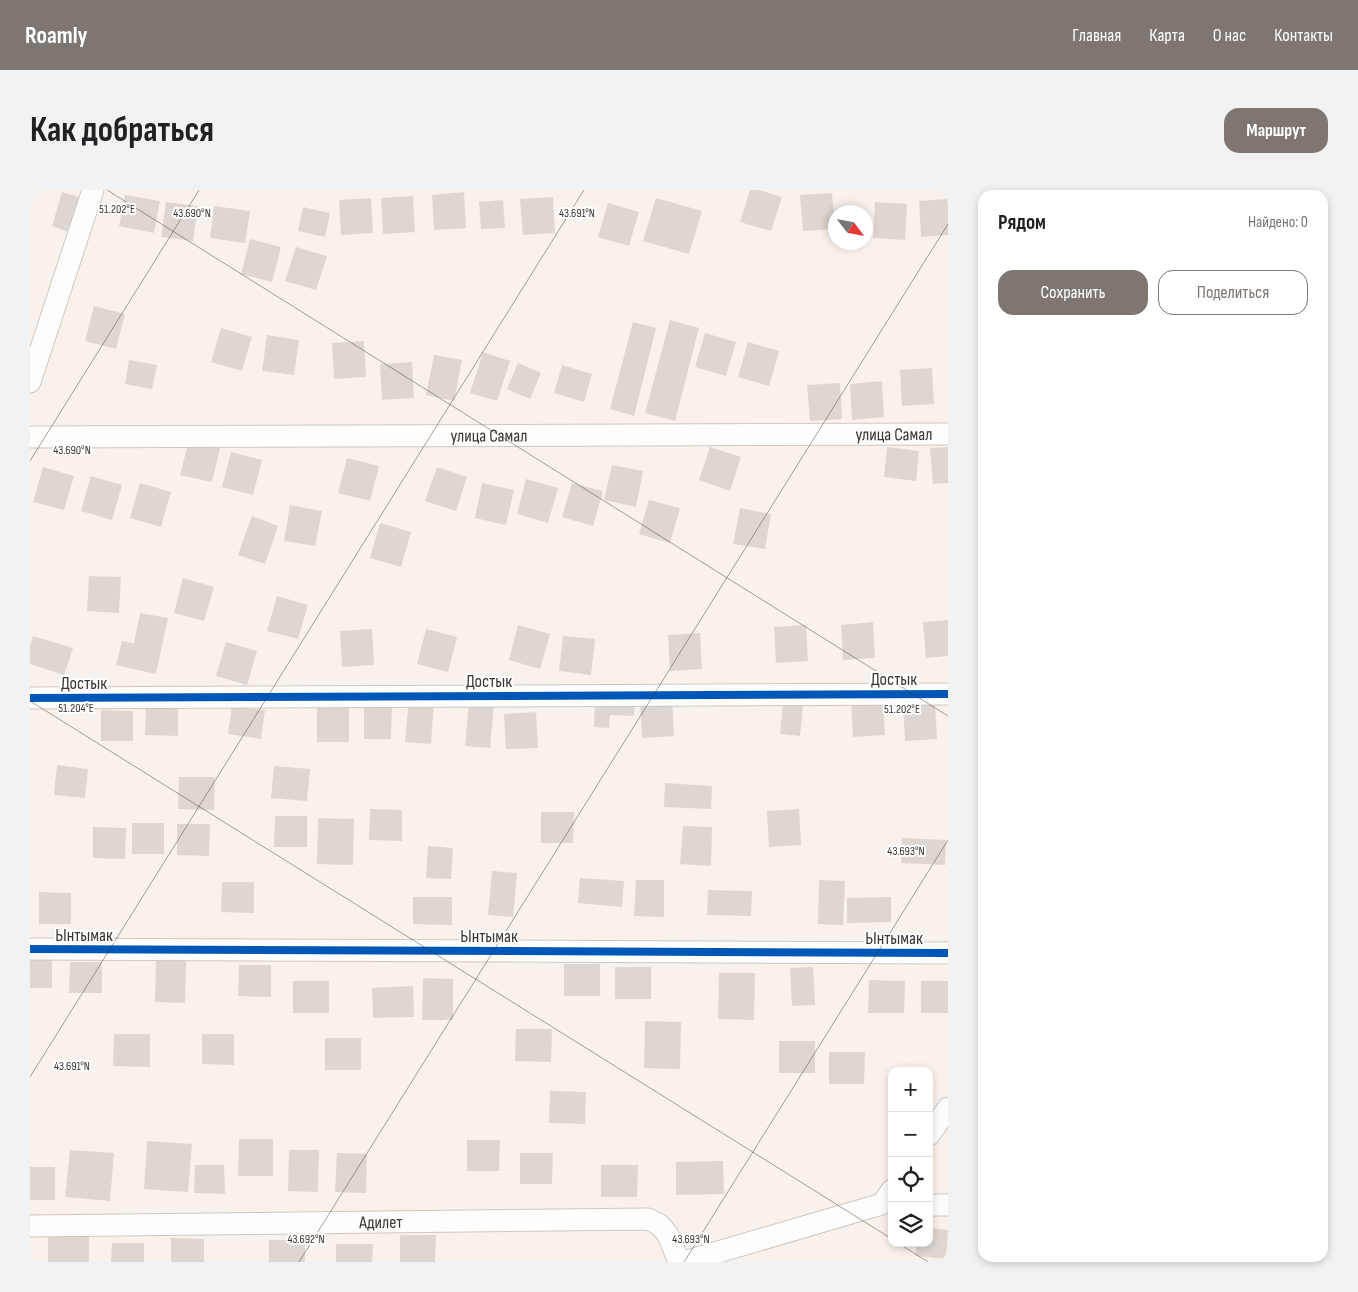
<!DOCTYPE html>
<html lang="ru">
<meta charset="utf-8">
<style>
:root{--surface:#fff;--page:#f2f2f2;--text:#202124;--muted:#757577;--line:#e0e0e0;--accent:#7e7670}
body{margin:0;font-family:"Sofia Sans Condensed",sans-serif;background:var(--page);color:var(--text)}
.controls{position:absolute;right:15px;bottom:15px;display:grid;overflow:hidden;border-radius:10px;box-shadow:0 2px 8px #0003}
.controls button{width:45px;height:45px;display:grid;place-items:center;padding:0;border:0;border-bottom:1px solid var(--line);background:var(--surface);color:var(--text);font:25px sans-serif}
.compass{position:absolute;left:798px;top:15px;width:45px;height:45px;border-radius:50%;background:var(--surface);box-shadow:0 2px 8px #0003;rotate:122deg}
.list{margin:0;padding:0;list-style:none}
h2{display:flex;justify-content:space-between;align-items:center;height:65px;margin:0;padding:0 20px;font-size:21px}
h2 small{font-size:16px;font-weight:400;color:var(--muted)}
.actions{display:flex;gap:10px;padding:15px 20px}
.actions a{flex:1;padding:11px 0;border:1px solid var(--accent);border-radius:15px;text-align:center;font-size:18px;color:var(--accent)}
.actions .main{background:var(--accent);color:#fff}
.icon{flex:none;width:28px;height:28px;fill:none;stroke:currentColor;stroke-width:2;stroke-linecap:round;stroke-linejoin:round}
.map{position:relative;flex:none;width:918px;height:1072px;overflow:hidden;border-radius:15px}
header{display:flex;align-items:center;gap:30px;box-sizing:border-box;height:70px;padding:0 25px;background:var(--accent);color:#fff}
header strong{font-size:24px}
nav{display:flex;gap:28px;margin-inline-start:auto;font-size:18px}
.intro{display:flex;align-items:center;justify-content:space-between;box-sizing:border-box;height:120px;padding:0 30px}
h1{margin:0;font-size:35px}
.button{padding:12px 22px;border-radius:15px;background:var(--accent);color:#fff;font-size:18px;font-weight:700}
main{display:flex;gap:30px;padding:0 30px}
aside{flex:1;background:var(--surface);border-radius:15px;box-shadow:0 2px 8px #0003}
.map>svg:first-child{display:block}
</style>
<header>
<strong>Roamly</strong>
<nav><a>Главная</a><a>Карта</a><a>О нас</a><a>Контакты</a></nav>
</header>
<div class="intro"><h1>Как добраться</h1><a class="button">Маршрут</a></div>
<main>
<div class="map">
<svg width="918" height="1072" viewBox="0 0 918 1072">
<rect width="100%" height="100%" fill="#f9f2ec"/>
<path fill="#ded6d1" d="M720,0H729L752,7L741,41L710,32Z
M32,2L49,7L39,42L22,36Z
M434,2L436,38L404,40L402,5Z
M802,3L805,39L773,41L770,5Z
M95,5L130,11L124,43L89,36Z
M383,6L385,42L353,44L351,8Z
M523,7L525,43L493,45L490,9Z
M341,8L343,43L311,45L309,10Z
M626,8L672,21L659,64L613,51Z
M918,9V45L891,47L889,11Z
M473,10L475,38L451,39L449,12Z
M136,12L168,16L163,51L131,47Z
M845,12L877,14L875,50L843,48Z
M578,13L609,22L599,56L568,47Z
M184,16L220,21L215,53L180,48Z
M273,17L300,23L295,47L268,41Z
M220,49L251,57L242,92L211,84Z
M266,57L297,66L286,100L255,91Z
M64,116L95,124L86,159L55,151Z
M640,130L669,138L645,231L615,223Z
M603,132L626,138L604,226L580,219Z
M191,138L222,147L212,181L181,172Z
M675,143L706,152L696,186L665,177Z
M237,145L269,150L264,185L232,181Z
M334,151L336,187L304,189L302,153Z
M718,152L749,161L739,196L708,187Z
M453,162L480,171L467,211L440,203Z
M404,165L432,170L424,211L396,205Z
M99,170L127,175L122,199L95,194Z
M382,172L384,208L352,210L350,174Z
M488,173L511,183L500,209L477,199Z
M532,175L562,184L554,212L524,203Z
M902,178L904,214L872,216L870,180Z
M852,191L854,227L822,230L820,194Z
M810,193L812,229L780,231L777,195Z
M159,250L190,258L182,292L150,285Z
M680,257L711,267L700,301L669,290Z
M857,257L889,261L886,291L854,287Z
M918,257V293L903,294L900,258Z
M201,262L232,270L223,305L192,297Z
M317,268L349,276L340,311L308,303Z
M582,275L613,281L606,317L574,310Z
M13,277L44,286L34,320L3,312Z
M407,277L437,287L426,321L395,311Z
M61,286L92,295L82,330L51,321Z
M496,289L528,298L518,333L487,324Z
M110,293L141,302L131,337L100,328Z
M452,293L484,300L476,335L445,328Z
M542,293L573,301L563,336L532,327Z
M619,310L650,318L640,353L609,344Z
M260,315L292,321L285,356L254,351Z
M710,318L741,324L735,359L703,354Z
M222,326L248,336L235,374L208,365Z
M350,333L381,342L371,377L340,368Z
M59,386L91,387L89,423L57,421Z
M153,388L184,397L174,431L144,423Z
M247,406L278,415L268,449L237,441Z
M110,423L138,428L126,484L86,475L92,451L104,453Z
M918,430V466L896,468L893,432Z
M843,432L845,468L813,470L811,435Z
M488,435L520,444L510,479L479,470Z
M776,435L778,471L746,473L744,437Z
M342,439L344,475L312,477L310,441Z
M396,439L427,447L418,482L387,474Z
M670,443L672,479L640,481L638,445Z
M3,446L43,458L34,485L0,474V456Z
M533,446L565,449L561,485L529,481Z
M196,452L227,461L217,495L186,486Z
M379,508L404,510L401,554L375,552Z
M853,509L855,545L823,547L821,511Z
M565,510L605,512L604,526L580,525L579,538L564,537Z
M642,510L644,546L612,548L610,512Z
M334,512L362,513L361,549H334Z
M439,512L464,515L460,558L435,556Z
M753,513L773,515L770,546L750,544Z
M905,513L907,549L875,551L873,515Z
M116,514L148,515V546L115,545Z
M202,516L235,520L231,549L198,544Z
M287,516L319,517V552H287Z
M71,520L103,521V551H71Z
M506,522L508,558L476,559L474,524Z
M27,575L58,579L55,608L24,605Z
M244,576L280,579L277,611L241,608Z
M149,587H185L184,620L148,619Z
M635,593L682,596L681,619L634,617Z
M340,619L372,620V651L339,650Z
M769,619L771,655L739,657L737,621Z
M511,622H544L543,653H511Z
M245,626H277V657H244Z
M288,628L324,629L323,675L287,674Z
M102,633H134V664H102Z
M147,634H180L179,666L147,665Z
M653,636L682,637L681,676L650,674Z
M63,637L96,638L95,669L63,668Z
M872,648L916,650L915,675L871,673Z
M398,656L423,658L421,689L396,688Z
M462,681L487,683L483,727L458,725Z
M550,688L594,691L592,717L548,713Z
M606,690H634V727L604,726Z
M789,690L815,691L813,735L788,734Z
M192,692H224V723L191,722Z
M678,700L722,701L721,726L677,725Z
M9,702L41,703V734H9Z
M383,707H422V735L383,734Z
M861,707V732L817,733V708Z
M0,767H22V798H0Z
M126,771H156L155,813L125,812Z
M40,772H72V803H39Z
M534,774H570V806H534Z
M209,775H241V807L208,806Z
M585,777H621V809H585Z
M783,777L785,815L762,816L760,778Z
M689,783H725L724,830L688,829Z
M393,788L423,789V830H392Z
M839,790L875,791L874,823H838Z
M263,791H299V823H263Z
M891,791H918V823H891Z
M383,796L384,827L343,828L342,798Z
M615,831L651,832L650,879L614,878Z
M486,839H522L521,872L485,871Z
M84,844H120V877L83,876Z
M172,844H204V875L172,874Z
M295,848H331V880H295Z
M749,851H785V883H749Z
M799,862H835L834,894H799Z
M520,901L556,902L555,934L519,933Z
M209,949H243V986H208Z
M437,950H470L469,981H437Z
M117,951L162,954L158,1002L114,999Z
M40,960L84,963L80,1011L35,1007Z
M259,960H289L288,1002L258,1001Z
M307,963L337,964L336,1003L305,1002Z
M490,963H523L522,994H490Z
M693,971L694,1004L646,1005V972Z
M165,975H194L195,1004L164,1003Z
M571,975H608L607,1007H571Z
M0,977H25V1010H0Z
M899,1038L918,1040L916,1069L885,1066L887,1053H899Z
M18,1043H59V1072H18Z
M370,1045H406L405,1072H370Z
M141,1048L174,1049V1072H141Z
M239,1050H275V1072H239Z
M82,1053H114V1072H81Z
M306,1054H343L342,1072H306Z"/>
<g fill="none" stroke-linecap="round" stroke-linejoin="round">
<defs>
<g id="minor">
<path d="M0,192L63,0"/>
<path id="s1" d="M0,247L918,244"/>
<path d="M0,508L918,504"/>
<path d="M0,759L918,763"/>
<path d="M899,945L918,918"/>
<path d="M899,1015H918"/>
<path id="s2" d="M0,1036L618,1029L630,1035L638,1045L649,1072"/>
<path d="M654,1072L852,1014L862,1000"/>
</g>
</defs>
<use href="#minor" stroke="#cec7c2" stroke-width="23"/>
<use href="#minor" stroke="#fefdfc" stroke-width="21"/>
<defs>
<path id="cycleway" d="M0,508L918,504
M0,759L918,763"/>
</defs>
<use href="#cycleway" stroke="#fff" stroke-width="11"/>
<use href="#cycleway" stroke="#0057b8" stroke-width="8"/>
</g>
<path fill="none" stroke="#3c342d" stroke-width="1" stroke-opacity="0.45" d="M77,0L918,526M0,271L169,0M0,511L862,1049M0,887L554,0M868,1053L898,1072M0,1070L4,1072M269,1072L918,34M654,1072L918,650"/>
<g text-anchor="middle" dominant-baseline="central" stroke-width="4" stroke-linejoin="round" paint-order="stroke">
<g font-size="18" fill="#3c342d" stroke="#fff">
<text stroke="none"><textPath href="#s1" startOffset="864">улица Самал</textPath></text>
<text stroke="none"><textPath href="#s1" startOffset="459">улица Самал</textPath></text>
<text x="864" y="489">Достык</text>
<text x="459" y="491">Достык</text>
<text x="54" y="493">Достык</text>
<text x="54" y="745">Ынтымак</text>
<text x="459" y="746">Ынтымак</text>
<text x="864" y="748">Ынтымак</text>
<text stroke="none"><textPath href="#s2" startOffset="351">Адилет</textPath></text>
</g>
</g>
<g font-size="12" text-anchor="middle" fill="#3c342d" stroke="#fff" stroke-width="4" stroke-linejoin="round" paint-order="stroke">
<text x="87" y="23">51.202°E</text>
<text x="162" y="27">43.690°N</text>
<text x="547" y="27">43.691°N</text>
<text x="42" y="264">43.690°N</text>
<text x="46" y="522">51.204°E</text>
<text x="872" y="523">51.202°E</text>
<text x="876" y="665">43.693°N</text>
<text x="42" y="880">43.691°N</text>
<text x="276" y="1053">43.692°N</text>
<text x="661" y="1053">43.693°N</text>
</g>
</svg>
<div class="controls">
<button>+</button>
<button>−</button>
<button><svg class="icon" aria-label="locate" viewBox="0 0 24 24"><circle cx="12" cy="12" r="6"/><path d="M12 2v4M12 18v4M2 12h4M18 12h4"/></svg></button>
<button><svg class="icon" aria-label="layers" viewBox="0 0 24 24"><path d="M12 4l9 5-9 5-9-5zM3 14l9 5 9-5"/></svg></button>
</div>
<svg class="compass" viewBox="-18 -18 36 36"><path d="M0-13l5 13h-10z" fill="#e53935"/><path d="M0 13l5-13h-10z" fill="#757577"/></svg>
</div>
<aside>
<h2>Рядом<small>Найдено: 0</small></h2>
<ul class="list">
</ul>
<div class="actions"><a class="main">Сохранить</a><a>Поделиться</a></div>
</aside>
</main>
